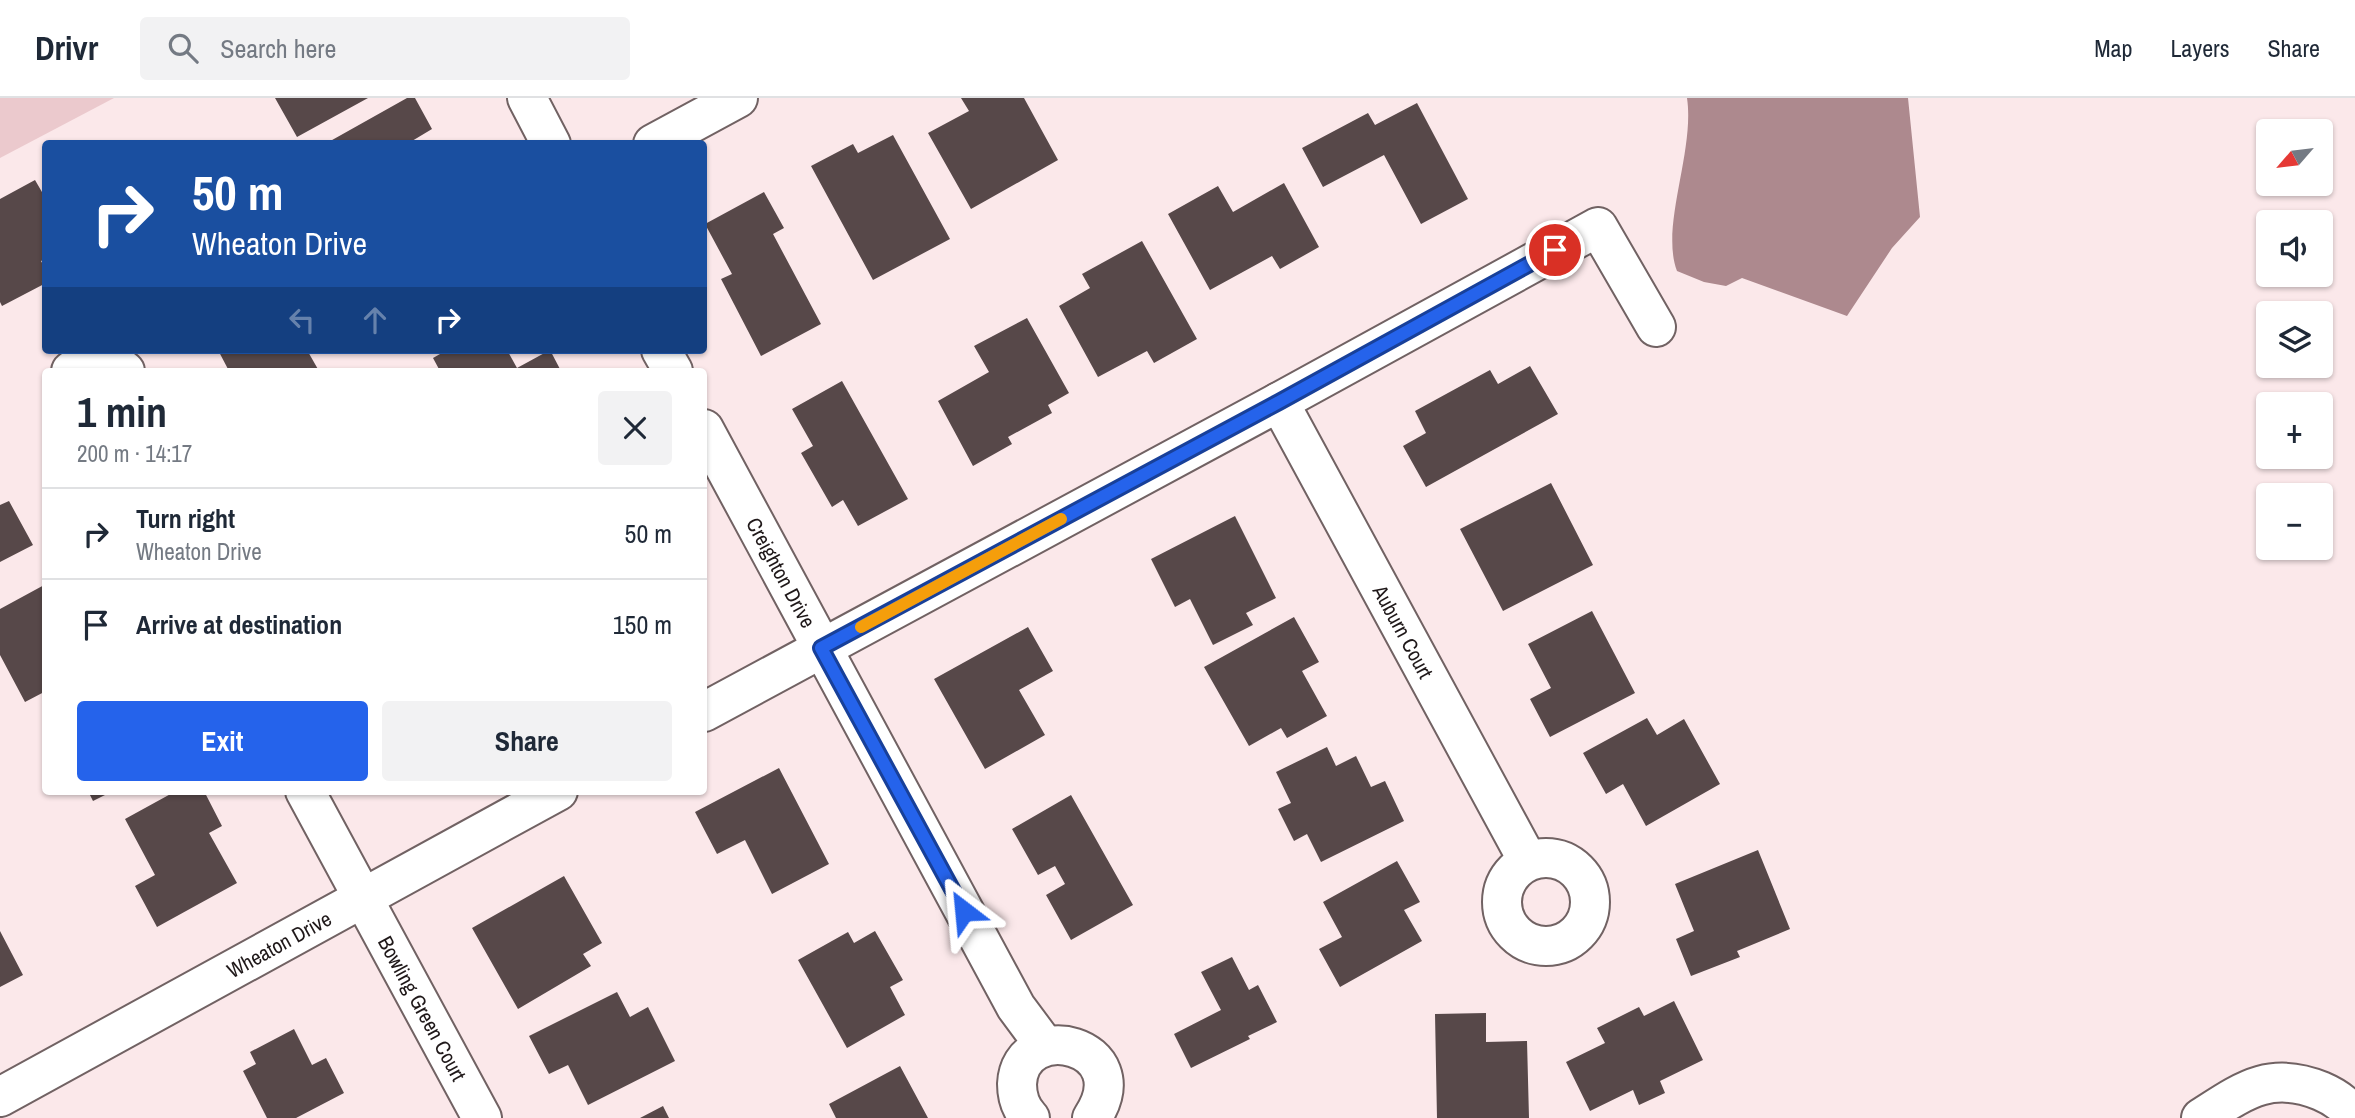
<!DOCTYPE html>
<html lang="en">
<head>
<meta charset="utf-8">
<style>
	:root { --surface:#fff; --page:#f2f2f3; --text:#1f2937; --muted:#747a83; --line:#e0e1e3; --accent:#2563eb }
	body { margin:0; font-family:"Archivo Narrow",sans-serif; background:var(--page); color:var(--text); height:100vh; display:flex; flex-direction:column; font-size:26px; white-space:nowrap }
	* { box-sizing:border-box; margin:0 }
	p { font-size:23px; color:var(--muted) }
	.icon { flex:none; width:38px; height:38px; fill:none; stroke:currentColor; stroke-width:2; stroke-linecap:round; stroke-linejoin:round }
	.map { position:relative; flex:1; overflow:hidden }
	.drawer { position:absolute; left:42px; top:270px; width:665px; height:427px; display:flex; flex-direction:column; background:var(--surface); border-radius:7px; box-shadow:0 2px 5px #0004 }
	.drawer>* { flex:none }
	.hud { position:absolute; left:42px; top:42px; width:665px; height:214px; border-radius:7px; box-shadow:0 2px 5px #0004; background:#1a4fa0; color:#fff; overflow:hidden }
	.needle { width:46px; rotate:242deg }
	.controls { position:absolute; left:2256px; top:21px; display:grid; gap:14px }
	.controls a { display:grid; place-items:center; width:77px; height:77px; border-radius:7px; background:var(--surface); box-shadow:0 2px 5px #0004; font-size:35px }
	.pin { position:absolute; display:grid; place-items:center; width:60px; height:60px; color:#fff; margin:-30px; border:4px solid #fff; border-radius:50%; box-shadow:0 2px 7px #0007 }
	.me { position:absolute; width:77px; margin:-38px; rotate:331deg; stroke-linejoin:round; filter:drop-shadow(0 0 5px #0008) }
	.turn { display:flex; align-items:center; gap:24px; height:147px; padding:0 35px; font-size:32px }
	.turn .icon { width:91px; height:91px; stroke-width:2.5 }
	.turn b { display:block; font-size:49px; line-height:60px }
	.lanes { display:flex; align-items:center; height:66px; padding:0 35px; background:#0003; justify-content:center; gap:35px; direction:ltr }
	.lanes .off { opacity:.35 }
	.round { display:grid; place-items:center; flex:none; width:74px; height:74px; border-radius:7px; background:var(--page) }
	.head { display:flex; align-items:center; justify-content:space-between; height:119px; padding:0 35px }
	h1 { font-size:42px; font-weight:800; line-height:52px }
	.primary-button { display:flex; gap:14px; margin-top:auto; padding:14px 35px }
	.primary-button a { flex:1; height:80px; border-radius:7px; background:var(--accent); color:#fff; font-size:28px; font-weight:800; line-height:80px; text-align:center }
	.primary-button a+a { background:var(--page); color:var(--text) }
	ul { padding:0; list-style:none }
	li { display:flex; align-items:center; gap:21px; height:91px; padding:0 35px; border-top:2px solid var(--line) }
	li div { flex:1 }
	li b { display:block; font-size:26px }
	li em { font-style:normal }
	header { display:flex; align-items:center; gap:42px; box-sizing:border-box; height:98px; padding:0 35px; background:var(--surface); border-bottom:2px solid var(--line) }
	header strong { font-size:33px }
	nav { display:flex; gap:38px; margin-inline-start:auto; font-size:24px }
	.search { width:490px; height:63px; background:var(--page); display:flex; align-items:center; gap:18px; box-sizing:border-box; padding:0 24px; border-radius:7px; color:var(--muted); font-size:26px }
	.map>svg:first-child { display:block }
	.green { fill:#ebc9cd }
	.water { fill:#ad898e }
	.building { fill:#574849 }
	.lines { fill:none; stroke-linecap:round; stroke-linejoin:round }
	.minor-casing { stroke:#716263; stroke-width:42 }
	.minor { stroke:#fff; stroke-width:38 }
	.route-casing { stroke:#184099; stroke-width:18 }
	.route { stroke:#2563eb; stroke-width:12 }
	.slow { stroke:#f59e0b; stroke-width:12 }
	.labels { text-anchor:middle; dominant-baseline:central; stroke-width:7; stroke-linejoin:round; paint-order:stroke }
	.street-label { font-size:21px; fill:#1f1819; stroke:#fefafa }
</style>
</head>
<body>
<header>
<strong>Drivr</strong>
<div class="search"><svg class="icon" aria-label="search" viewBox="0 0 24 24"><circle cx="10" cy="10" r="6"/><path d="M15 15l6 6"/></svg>Search here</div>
<nav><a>Map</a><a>Layers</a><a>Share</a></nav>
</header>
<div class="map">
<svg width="2355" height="1020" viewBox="0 0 2355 1020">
	<rect width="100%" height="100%" fill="#fbe8ea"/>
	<path class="green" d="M0 0H114L0 60Z"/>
	<path class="water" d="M1687 0H1908L1920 119 1892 150 1847 218 1742 180 1726 188 1704 184 1677 173C1660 129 1695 53 1687 0Z"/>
	<path class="building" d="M275 0H368L297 39Z
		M407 0H415L432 31 407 46H325Z
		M961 0H1024L1058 62 971 111 928 35 969 13Z
		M1417 5 1468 101 1421 126 1384 57 1323 89 1302 50 1368 15 1375 27Z
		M893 37 950 141 873 182 811 68 853 46 858 55Z
		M35 82 46 101V161L41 163 46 172V185L2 208 0 204V101Z
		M1284 85 1319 149 1280 171 1272 158 1210 192 1168 116 1218 88 1233 114Z
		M764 94 784 130 773 136 821 226 761 258 721 181 732 176 705 126Z
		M1142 143 1197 241 1154 265 1147 253 1098 279 1059 208 1090 190 1082 176Z
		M1027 220 1069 295 1048 307 1052 315 1008 339 1012 346 973 368 938 303 989 274 974 248Z
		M218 252H307L319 273H229Z
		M447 252H507L517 270 550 252 561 273H440L433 260Z
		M1530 268 1558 316 1426 389 1403 348 1426 335 1415 313 1490 272 1498 286Z
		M842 283 908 401 858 428 843 402 832 409 801 355 813 348 792 311Z
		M1551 385 1593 467 1503 513 1460 431Z
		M9 403 33 447 0 464V407Z
		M1235 418 1276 500 1246 515 1253 527 1213 547 1190 501 1175 509 1151 461Z
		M46 486V593L25 604 0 557V511Z
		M1592 513 1635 595 1550 639 1530 601 1551 590 1528 546Z
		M1294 519 1319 564 1302 573 1327 618 1287 640 1281 630 1249 648 1204 569Z
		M1028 529 1053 573 1019 592 1045 637 985 671 934 581Z
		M1647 620 1657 637 1684 621 1720 686 1646 728 1623 686 1606 696 1583 655Z
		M1327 649 1336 668 1356 658 1371 689 1385 683 1404 723 1321 764 1307 736 1294 743 1278 711 1291 705 1276 674Z
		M779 670 829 766 772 796 745 742 717 756 695 714Z
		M88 693H113L93 703Z
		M176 693H204L222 728 209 735 237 785 157 829 135 788 155 777 125 721Z
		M1071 697 1133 807 1071 842 1046 797 1065 786 1055 768 1038 777 1012 731Z
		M1758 752 1790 831 1737 853 1740 859 1691 878 1676 841 1694 833 1675 786Z
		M1397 763 1420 804 1404 812 1422 843 1340 889 1319 851 1342 839 1323 804Z
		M564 778 602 845 583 856 591 868 518 911 472 830Z
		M0 833 23 877 0 889Z
		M875 833 903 882 890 889 905 917 847 950 798 862 848 834 854 845Z
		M1232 859 1249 892 1258 887 1277 924 1248 938 1250 941 1191 970 1174 936 1221 912 1201 874Z
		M617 894 630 919 648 909 675 963 588 1007 568 967 549 976 529 938Z
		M1674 903 1703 962 1660 983 1665 995 1639 1007 1633 992 1590 1013 1566 964 1605 945 1597 930 1639 909 1644 918Z
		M1486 915V944L1527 943 1529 1020H1437L1435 916Z
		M294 931 312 967 326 960 344 995 296 1020H267L243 973 256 966 250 954Z
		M900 968 928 1020H836L829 1006Z
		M663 1008 669 1020H640Z"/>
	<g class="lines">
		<defs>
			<g id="minor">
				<path d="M527 0 551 46"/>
				<path d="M653 46 738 0"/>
				<path d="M661 252 673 273"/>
				<path d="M71 273C87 260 110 260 125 273"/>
				<path id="s1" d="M1279 304 1528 763"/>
				<path id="s2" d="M704 331 1016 909 1045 948"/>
				<path d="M704 614 1279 304 1598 129 1656 229"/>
				<path id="s3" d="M305 693 482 1020"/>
				<circle cx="1546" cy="804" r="44"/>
				<path id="s4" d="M0 999 558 693"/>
				<path d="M1030 1020C1020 1010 1017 999 1017 986 1020 918 1141 946 1092 1020"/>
				<path d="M2201 1020C2243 993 2270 972 2321 993 2335 999 2347 1007 2355 1020"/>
			</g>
		</defs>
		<use href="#minor" class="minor-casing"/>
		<use href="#minor" class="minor"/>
	</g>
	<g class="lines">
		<defs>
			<path id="route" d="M964 813 821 550 1279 304 1555 152"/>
		</defs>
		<use href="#route" class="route-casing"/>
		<use href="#route" class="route"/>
		<path class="slow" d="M861 529 1061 421"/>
	</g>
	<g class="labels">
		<g class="street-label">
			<text stroke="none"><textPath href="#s2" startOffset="163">Creighton Drive</textPath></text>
			<text stroke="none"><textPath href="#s1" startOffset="261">Auburn Court</textPath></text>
			<text stroke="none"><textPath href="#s4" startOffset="318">Wheaton Drive</textPath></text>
			<text stroke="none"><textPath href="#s3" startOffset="247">Bowling Green Court</textPath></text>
		</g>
	</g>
</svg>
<div class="controls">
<a><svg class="needle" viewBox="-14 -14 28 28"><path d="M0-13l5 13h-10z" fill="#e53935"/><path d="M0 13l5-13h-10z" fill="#747a83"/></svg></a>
<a><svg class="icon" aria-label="sound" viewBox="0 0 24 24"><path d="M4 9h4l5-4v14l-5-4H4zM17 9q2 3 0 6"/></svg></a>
<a><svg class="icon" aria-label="layers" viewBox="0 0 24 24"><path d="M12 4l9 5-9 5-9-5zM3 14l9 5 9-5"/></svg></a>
<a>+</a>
<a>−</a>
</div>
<div class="pin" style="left:1555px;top:152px;background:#d93025"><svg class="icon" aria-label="arrive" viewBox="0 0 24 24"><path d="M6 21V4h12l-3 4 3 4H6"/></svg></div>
<svg class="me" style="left:964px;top:813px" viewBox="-20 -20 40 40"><path d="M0-17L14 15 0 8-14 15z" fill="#2563eb" stroke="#fff" stroke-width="4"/></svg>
<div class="hud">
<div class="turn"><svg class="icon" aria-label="right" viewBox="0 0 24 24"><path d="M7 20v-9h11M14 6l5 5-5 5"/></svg><div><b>50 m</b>Wheaton Drive</div></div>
<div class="lanes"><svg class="icon off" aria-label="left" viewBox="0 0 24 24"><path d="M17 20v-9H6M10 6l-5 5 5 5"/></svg><svg class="icon off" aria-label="ahead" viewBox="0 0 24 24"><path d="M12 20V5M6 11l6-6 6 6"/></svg><svg class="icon" aria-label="right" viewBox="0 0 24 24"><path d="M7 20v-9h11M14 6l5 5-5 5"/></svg></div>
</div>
<section class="drawer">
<div class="head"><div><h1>1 min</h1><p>200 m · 14:17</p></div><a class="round"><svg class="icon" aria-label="close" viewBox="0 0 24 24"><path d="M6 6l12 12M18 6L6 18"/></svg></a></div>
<ul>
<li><svg class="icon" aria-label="right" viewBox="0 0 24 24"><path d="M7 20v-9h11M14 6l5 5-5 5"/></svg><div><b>Turn right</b><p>Wheaton Drive</p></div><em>50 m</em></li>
<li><svg class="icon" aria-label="arrive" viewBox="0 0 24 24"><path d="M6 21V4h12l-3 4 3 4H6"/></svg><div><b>Arrive at destination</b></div><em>150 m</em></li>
</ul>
<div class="primary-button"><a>Exit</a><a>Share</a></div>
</section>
</div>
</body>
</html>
